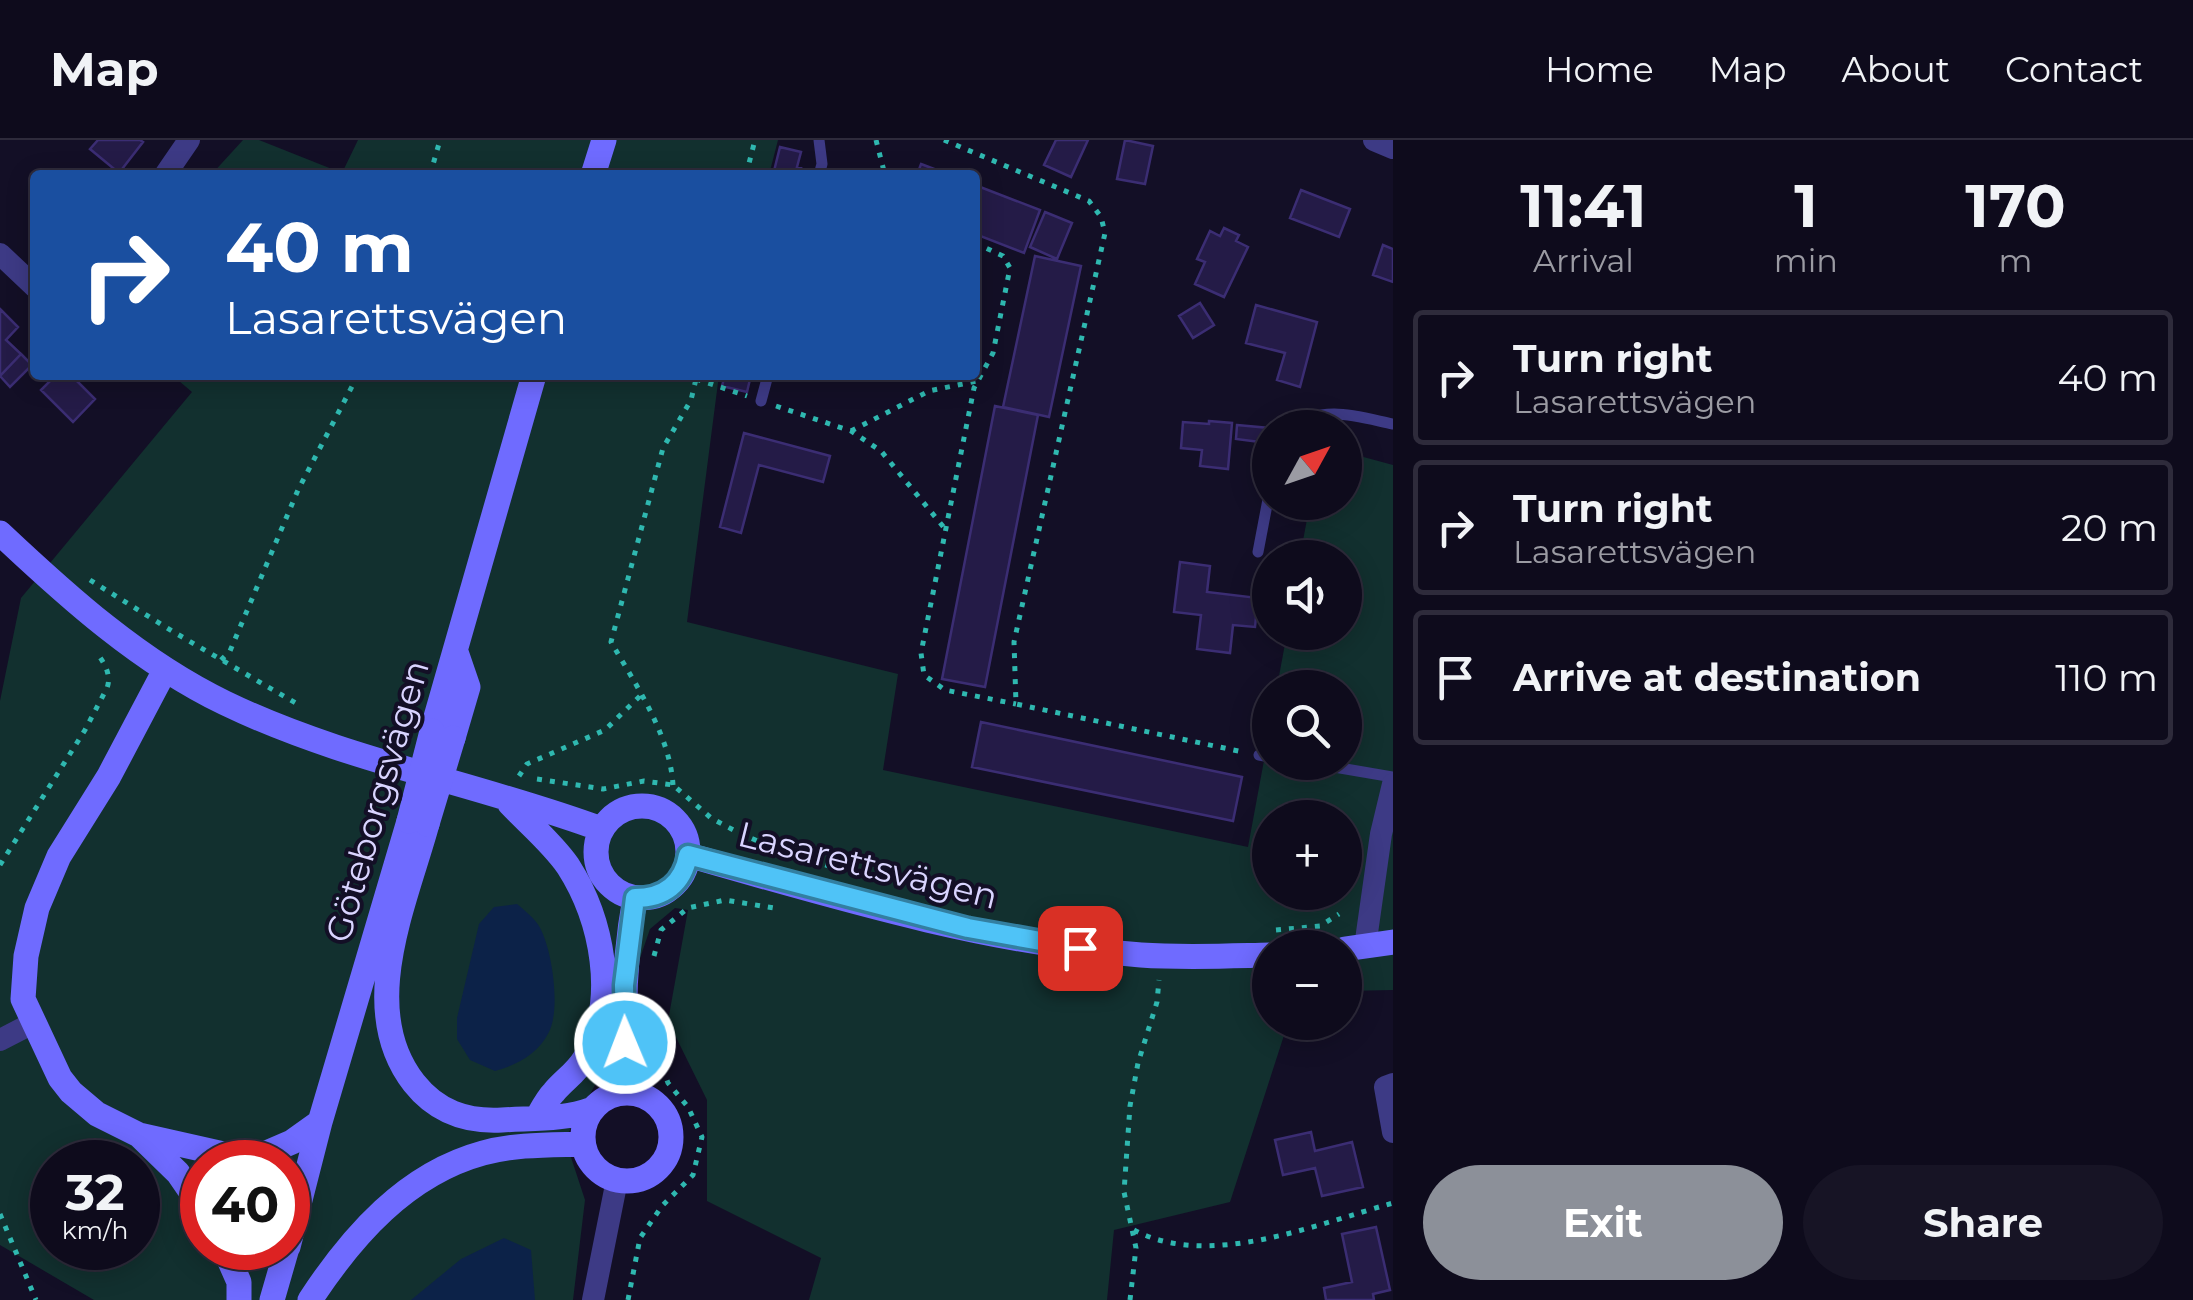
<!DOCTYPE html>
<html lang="en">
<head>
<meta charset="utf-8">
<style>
	:root { --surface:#0e0b1c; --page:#171425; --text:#f1f3f6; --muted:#9b9ba3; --line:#2e2b3b; --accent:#8c9099 }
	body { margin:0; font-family:Montserrat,sans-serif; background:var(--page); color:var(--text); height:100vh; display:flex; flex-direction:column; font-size:38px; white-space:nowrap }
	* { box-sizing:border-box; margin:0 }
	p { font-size:32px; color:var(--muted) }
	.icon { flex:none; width:55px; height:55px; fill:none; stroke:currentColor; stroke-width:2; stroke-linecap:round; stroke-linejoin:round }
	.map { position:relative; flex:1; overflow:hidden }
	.sheet { display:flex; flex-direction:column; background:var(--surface); width:800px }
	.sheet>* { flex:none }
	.banner { position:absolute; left:30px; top:30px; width:950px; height:210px; border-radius:10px; box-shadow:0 5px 25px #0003,0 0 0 2px var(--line); background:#1a4fa0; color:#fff; overflow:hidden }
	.needle { width:65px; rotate:50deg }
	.buttons { position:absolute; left:1252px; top:270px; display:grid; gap:20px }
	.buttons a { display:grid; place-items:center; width:110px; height:110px; border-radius:50%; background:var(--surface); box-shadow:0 5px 25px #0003,0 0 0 2px var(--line); font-size:50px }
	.speed { position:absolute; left:30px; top:1000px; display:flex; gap:20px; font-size:50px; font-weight:700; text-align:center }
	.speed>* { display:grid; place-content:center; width:130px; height:130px; border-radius:50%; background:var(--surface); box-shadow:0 5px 25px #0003,0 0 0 2px var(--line); line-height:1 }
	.speed small { font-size:25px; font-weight:400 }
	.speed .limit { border:15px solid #d22; background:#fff; color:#111 }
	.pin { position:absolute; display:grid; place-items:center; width:85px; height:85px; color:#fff; margin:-42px; border-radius:20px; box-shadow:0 5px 15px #0006 }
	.me { position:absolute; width:110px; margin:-55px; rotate:359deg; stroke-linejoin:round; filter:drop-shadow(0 0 8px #0008) }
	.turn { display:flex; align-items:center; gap:35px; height:210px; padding:0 30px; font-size:45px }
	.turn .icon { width:130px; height:130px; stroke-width:2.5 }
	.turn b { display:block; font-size:70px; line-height:85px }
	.eta { display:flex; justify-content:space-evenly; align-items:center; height:170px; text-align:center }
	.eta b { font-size:60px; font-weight:700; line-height:70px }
	.button { display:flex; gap:20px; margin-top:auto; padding:20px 30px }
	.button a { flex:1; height:115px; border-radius:60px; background:var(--accent); color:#fff; font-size:40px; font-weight:700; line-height:115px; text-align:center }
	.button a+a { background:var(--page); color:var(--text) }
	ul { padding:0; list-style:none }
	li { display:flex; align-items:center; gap:30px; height:135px; margin:0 20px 15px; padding:0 10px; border:5px solid var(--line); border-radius:10px }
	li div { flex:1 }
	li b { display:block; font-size:38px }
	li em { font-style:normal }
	header { display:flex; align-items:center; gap:60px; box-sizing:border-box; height:140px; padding:0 50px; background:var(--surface); border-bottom:2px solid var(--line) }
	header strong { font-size:48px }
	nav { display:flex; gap:55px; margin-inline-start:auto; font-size:35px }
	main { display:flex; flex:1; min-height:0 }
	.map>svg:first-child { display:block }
	.green { fill:#12302f; fill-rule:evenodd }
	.water { fill:#0c2248 }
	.building { fill:#241b47; stroke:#3b2d73; stroke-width:2.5 }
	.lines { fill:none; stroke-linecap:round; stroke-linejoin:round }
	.path { stroke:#2fb8b0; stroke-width:5; stroke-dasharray:5 8; stroke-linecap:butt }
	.lane { stroke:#3d3a85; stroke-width:11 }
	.street { stroke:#3d3a85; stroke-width:22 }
	.secondary { stroke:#6f6bff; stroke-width:25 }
	.secondary-bridge { stroke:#6f6bff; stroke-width:25 }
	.route-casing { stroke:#337fa1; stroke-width:25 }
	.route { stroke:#4fc3f7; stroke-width:18 }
	.labels { text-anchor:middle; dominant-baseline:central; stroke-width:8; stroke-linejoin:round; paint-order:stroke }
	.street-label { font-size:35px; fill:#d9d4ff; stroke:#130f26 }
</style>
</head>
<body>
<header>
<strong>Map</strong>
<nav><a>Home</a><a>Map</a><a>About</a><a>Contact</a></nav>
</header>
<main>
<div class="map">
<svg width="1393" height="1160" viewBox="0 0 1393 1160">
	<rect width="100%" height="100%" fill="#130f26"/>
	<path class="green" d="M243 0H259L342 33 358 0H778L769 35H211Z
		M172 235H719L687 482 898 534 883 630 1248 707 1270 588V622H1345V548L1277 547 1287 493 1345 492V418L1300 417 1310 363 1345 362V312L1393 325V850L1345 851V808H1270V882L1288 883 1230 1062 1114 1090 1107 1160H809L821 1118 707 1061V960L668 881 688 770 675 768 650 789 599 938 565 999 585 1060 573 1160H94L0 1105V561L21 458 192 252ZM1270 678H1345V752H1270ZM52 1022H138V1108H52ZM202 1022H288V1108H202Z"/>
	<path class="water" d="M517 764C524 770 534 778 539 786 552 808 561 868 549 892 538 914 517 925 495 931L470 920 457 899V878L479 784 494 767Z
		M504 1098 531 1110 535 1160H411L461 1119Z"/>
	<path class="building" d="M98 0H140L143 2 119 33 90 9Z
		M1056 0H1088L1071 37 1044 25Z
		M1125 0 1153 6 1145 44 1117 39Z
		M780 7 801 12 797 27 801 28 799 35H773Z
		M921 24 950 35H917Z
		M975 45 1040 70 1024 113 975 94Z
		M1301 50 1350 69 1339 97 1290 78Z
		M1045 72 1072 83 1057 119 1030 107Z
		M1224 88 1239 95 1236 101 1248 107 1224 157 1195 144 1205 122 1197 119 1210 91 1220 96Z
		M1383 105 1393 109V142L1373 135Z
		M1035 116 1081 126 1049 277 1003 267Z
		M1200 163 1214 185 1193 198 1179 176Z
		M1256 165 1317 182 1300 247 1277 240 1285 213 1246 203Z
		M0 169 18 187 6 200 21 214 0 236Z
		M21 214 32 225 10 247 0 236Z
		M56 235H71L95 259 73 282 41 250Z
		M725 235H751L747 252 722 246Z
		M995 266 1038 275 985 547 942 539Z
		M1209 281 1232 283 1228 329 1200 326 1202 310 1181 308 1183 282 1209 284Z
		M1237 285 1269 288 1268 303 1236 299Z
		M744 293 830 316 823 342 759 325 741 393 720 387Z
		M1180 422 1210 426 1207 452 1258 458 1255 487 1233 485 1230 513 1197 509 1201 475 1174 472Z
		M981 582 1242 637 1233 681 972 627Z
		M1311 992 1315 1011 1352 1002 1363 1047 1322 1056 1315 1028 1283 1035 1275 1000Z
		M1376 1087 1390 1150 1373 1154 1374 1160H1326L1324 1148 1352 1142 1342 1094Z"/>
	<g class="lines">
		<path class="path" d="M876 0 885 35
			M944 0 1089 61 1101 77 1105 93 1014 502 1016 564 1243 612
			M430 35 440 0
			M746 35 755 0
			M975 103 1003 116 1010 128 993 213 974 248 921 513 924 535 945 550 1016 564
			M696 239 747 256
			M776 266 851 291 881 311 946 390
			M851 291 929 251 977 241
			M90 440 172 491 299 565
			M221 520 230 511 298 350 358 235
			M519 636 527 624 605 590 641 555
			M537 639 603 649 644 641 673 645 711 678 741 694 794 716 871 738
			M673 645C670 595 636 545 611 502L663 308 691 260 697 235
			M0 725 85 590 107 548C112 535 104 522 96 512
			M1276 790 1320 786 1339 774
			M654 816 661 790 688 768 725 760 774 768
			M0 1074 36 1160
			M1134 1090C1209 1130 1316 1084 1393 1063
			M628 1160 640 1098 662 1066 693 1035 702 997 688 967 668 943 651 896
			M1130 1160 1136 1108 1124 1052 1130 966 1138 923 1157 862 1159 840"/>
		<path class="lane" d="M819 35 822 24 819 0
			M761 261 768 235
			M1296 288C1319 263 1363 278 1393 284
			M1258 412 1270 349
			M1259 615 1270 617
			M1305 622 1393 637"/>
		<path class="street" d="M1374 0 1393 8
			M165 35 189 0
			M0 114 35 147
			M1365 807 1381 694 1393 644
			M0 900 33 883
			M1393 944 1385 947 1393 992
			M593 1160 617 1040"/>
		<path class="secondary" d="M593 35 604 0
			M0 393C68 457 140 522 225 563 345 621 477 643 601 689
			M165 530 109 636 59 716 37 768 26 816 23 859 60 938 71 952 97 974 139 995 250 1020 292 1002 320 982
			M432 591 534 235
			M453 598 468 547 456 512
			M510 664C529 684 552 703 568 726 602 779 619 860 585 918 577 932 564 940 554 952 547 959 542 969 537 978
			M596 712a46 46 0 1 1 92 0a46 46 0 1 1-92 0Z
			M427 684C405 764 356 869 414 943 437 972 466 982 502 980 534 978 563 980 593 969
			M688 715C835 757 987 803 1141 815 1184 818 1227 816 1270 815
			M1345 809 1393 802
			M629 952C622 886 623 823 635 758
			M583 997a44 44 0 1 1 88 0a44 44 0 1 1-88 0Z
			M139 995 178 1033 202 1068
			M288 1107 320 982 409 681
			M224 1108 239 1142V1160
			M272 1160 287 1108
			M310 1160C352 1096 406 1034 483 1013 516 1004 549 1005 583 1004"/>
		<path class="secondary-bridge" d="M409 681 432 591
			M427 684 453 598"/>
	</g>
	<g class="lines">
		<defs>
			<path id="route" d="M625 903 624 845 635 758C664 758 683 744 688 715L968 788 1080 808"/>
		</defs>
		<use href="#route" class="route-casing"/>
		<use href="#route" class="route"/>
	</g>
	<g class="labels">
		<g class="street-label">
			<text transform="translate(377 661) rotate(-74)">Göteborgsvägen</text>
			<text transform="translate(868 725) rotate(14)">Lasarettsvägen</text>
		</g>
	</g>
</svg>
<div class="buttons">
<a><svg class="needle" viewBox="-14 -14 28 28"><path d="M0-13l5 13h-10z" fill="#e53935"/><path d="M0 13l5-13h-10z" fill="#9b9ba3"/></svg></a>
<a><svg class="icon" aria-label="sound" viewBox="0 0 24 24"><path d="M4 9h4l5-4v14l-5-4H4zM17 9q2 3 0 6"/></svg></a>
<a><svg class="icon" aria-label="search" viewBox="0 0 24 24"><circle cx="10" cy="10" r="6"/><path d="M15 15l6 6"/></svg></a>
<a>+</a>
<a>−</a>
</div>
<div class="speed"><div>32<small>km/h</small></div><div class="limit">40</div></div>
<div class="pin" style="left:1080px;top:808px;background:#d93025"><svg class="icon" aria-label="arrive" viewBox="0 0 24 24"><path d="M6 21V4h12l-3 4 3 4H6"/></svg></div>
<svg class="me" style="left:625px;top:903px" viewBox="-20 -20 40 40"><circle r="17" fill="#4fc3f7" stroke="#fff" stroke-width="3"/><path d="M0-11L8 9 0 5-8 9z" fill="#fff"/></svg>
<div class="banner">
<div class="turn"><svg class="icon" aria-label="right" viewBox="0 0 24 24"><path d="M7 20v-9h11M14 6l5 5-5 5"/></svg><div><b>40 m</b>Lasarettsvägen</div></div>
</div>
</div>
<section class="sheet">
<div class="eta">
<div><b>11:41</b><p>Arrival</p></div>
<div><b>1</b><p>min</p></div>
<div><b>170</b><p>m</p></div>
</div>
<ul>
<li><svg class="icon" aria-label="right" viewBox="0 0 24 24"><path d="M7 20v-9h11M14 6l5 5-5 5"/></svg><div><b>Turn right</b><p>Lasarettsvägen</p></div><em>40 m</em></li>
<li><svg class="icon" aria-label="right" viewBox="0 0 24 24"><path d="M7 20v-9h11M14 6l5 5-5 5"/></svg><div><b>Turn right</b><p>Lasarettsvägen</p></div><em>20 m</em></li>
<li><svg class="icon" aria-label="arrive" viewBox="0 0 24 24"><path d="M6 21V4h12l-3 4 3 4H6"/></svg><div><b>Arrive at destination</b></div><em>110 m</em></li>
</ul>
<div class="button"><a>Exit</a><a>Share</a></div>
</section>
</main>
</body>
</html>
